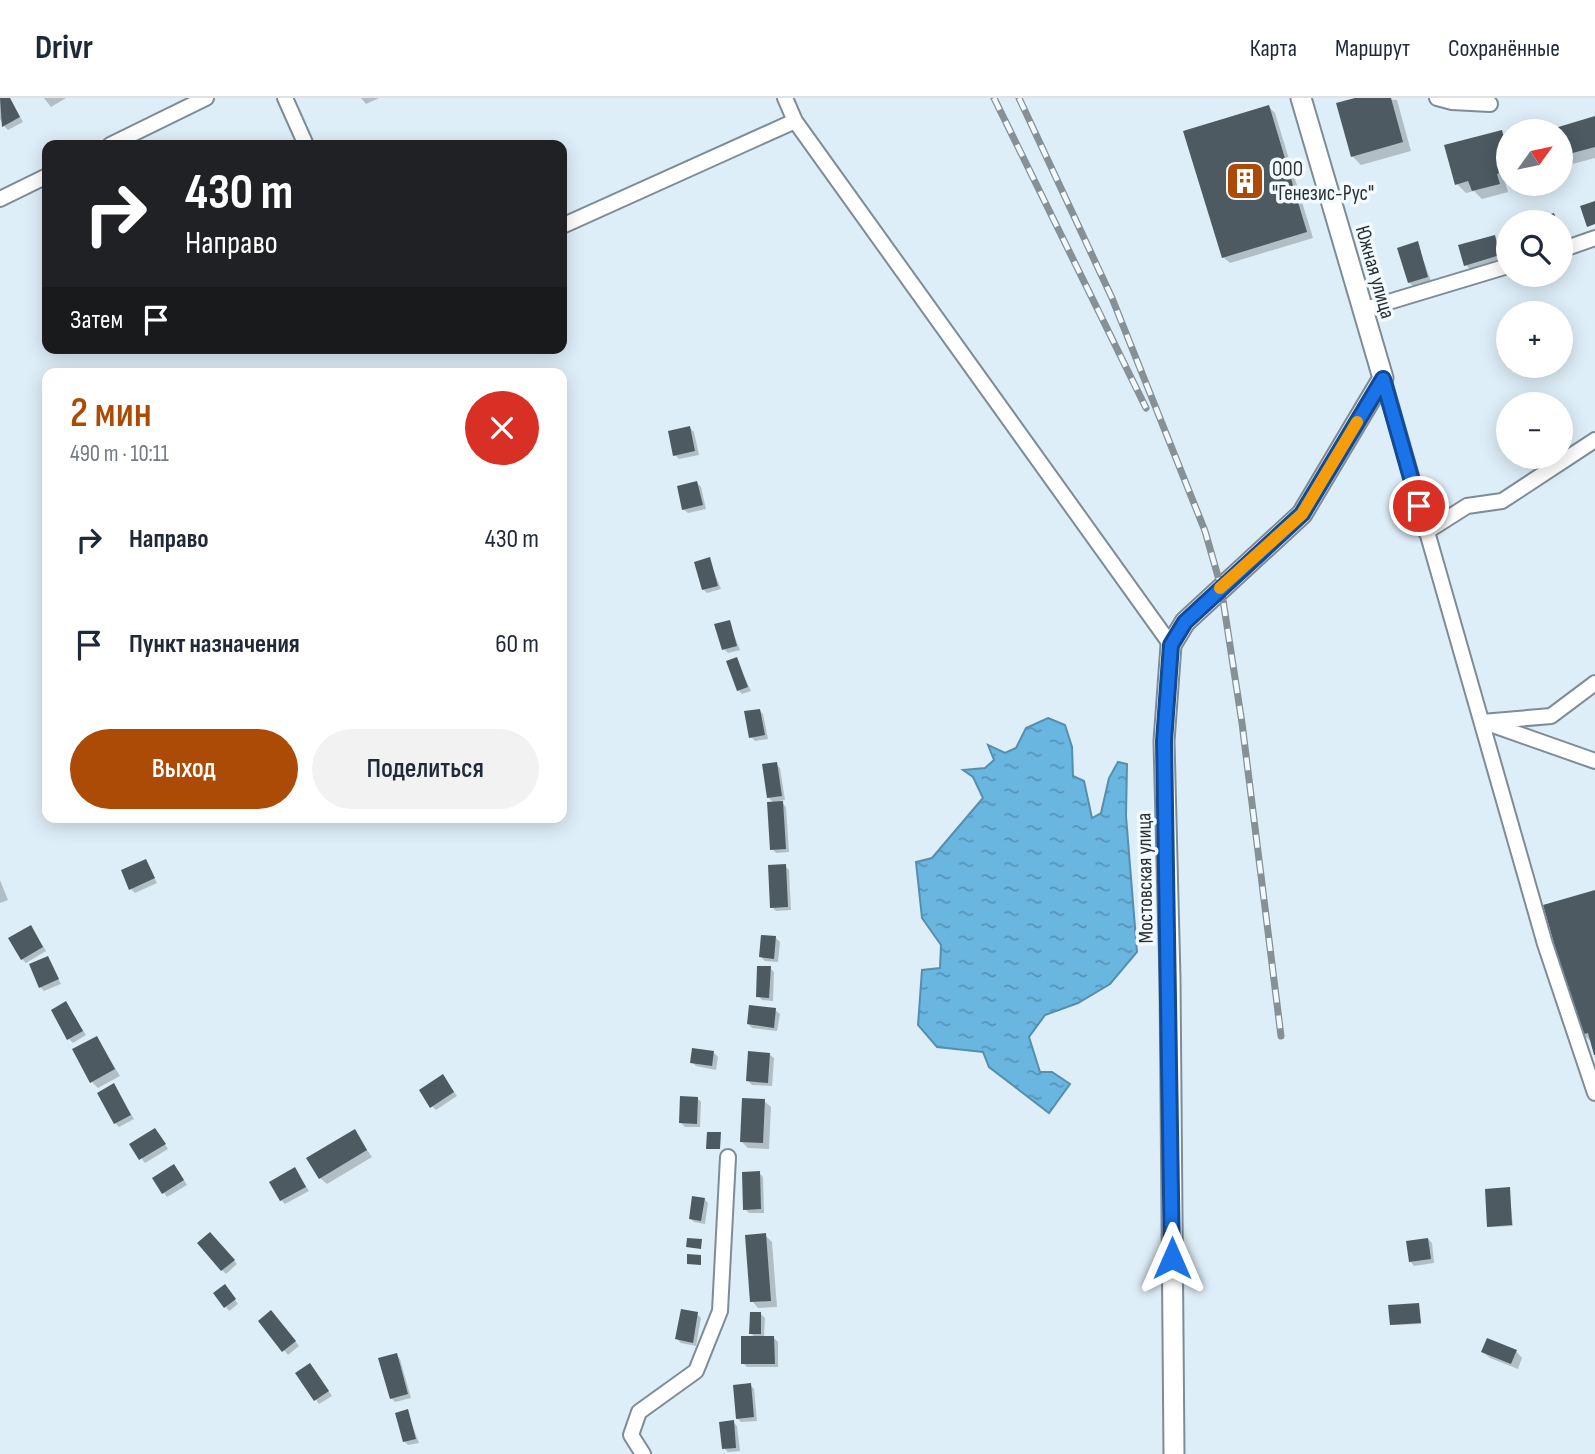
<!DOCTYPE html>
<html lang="ru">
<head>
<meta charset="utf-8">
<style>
	:root { --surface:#fff; --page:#f2f2f3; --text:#1f2937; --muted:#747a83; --line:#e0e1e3; --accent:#ac4b06 }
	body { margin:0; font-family:"Sofia Sans Condensed",sans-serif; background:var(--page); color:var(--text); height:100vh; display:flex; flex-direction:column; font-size:26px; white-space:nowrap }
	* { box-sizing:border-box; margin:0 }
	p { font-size:23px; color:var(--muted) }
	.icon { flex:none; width:38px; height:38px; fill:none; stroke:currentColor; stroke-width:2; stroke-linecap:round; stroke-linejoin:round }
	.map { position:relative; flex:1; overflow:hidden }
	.panel { position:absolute; left:42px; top:270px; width:525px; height:455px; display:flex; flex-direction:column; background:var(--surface); border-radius:14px; box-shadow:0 4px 18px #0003 }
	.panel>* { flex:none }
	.hud { position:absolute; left:42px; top:42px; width:525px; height:214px; border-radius:14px; box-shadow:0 4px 18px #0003; background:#202124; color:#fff; overflow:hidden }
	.needle { width:46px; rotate:57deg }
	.tools { position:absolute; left:1496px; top:21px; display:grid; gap:14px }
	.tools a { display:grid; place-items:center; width:77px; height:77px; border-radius:50%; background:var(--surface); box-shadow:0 4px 18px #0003; font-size:35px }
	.pin { position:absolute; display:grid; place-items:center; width:60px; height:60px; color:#fff; margin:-30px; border:4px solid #fff; border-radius:50%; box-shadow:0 2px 7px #0007 }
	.me { position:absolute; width:77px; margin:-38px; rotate:0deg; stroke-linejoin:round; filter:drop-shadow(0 0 5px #0008) }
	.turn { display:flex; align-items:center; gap:24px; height:147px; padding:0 28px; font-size:32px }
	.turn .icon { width:91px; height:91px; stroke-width:2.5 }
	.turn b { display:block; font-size:49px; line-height:60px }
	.then { display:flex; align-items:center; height:66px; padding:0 28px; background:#0003; gap:14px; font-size:26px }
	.round { display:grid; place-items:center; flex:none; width:74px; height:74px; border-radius:37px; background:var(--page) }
	.overview { display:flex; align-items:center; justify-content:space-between; height:119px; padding:0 28px }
	h1 { font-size:42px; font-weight:600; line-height:52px; color:var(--accent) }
	.button { display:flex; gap:14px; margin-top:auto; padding:14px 28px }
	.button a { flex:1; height:80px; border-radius:42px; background:var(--accent); color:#fff; font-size:28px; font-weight:600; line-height:80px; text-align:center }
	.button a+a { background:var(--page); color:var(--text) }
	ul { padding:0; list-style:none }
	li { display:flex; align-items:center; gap:21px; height:105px; padding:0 28px }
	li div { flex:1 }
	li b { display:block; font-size:26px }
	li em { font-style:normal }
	header { display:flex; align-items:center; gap:42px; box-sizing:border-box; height:98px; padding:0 35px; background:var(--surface); border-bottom:2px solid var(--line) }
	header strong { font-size:33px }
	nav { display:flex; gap:38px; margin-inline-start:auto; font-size:24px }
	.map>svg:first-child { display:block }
	.water { fill:url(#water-ripples); stroke:#568ead; stroke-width:2 }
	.shadow { fill:#0003 }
	.building { fill:#4d5a62 }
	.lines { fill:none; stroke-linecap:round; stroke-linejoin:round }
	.street-casing { stroke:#7d8c95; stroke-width:18 }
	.secondary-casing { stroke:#7d8c95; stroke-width:23 }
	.street { stroke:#fff; stroke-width:14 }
	.secondary { stroke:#fff; stroke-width:19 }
	.rail-casing { stroke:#859097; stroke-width:7 }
	.rail { stroke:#f3fafd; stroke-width:4.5; stroke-dasharray:13; stroke-linecap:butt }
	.route-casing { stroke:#114b97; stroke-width:18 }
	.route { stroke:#1a73e8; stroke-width:12 }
	.slow { stroke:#f59e0b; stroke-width:12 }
	.labels { text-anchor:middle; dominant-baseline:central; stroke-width:7; stroke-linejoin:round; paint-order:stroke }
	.poi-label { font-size:21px; fill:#2a3034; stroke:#f3fafd; text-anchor:start }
	.street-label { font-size:21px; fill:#2a3034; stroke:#f3fafd }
</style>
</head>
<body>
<header>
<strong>Drivr</strong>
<nav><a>Карта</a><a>Маршрут</a><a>Сохранённые</a></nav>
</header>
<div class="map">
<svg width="1595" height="1356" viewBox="0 0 1595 1356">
	<defs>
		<pattern id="water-ripples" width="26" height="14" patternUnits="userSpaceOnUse" patternTransform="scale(1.75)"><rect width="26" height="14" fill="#69b6e1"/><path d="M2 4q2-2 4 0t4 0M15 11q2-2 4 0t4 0" fill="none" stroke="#5794b7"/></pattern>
	</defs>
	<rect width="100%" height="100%" fill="#deeef8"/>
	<path class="water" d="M1048 620 1065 627 1072 649 1073 678 1084 683 1092 720 1101 715 1109 680 1118 664 1127 666 1126 718 1137 854 1110 886 1078 905 1045 917 1029 939 1040 974H1052L1070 986 1049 1015 989 969 983 954 937 949 918 927 922 872 940 870 941 847 922 820 916 764 932 760 983 700 973 679 963 672 985 670 994 662 988 647 1005 655 1016 650 1026 630Z"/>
	<path class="shadow" d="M0 0H10L23 24 8 32 4 28 0 21Z
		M44 0H66L51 9Z
		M361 0H379L366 6Z
		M1362 0 1397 2 1411 53 1361 67 1352 58Z
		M1269 9 1275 15 1313 140 1230 165 1223 159Z
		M1595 20V60L1561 69V33H1549Z
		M1501 34 1508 41V83L1505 84 1508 94 1482 101 1474 93 1466 95 1457 86Z
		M1494 139 1503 161 1470 171 1466 167Z
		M1417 145 1431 183 1413 188 1409 184Z
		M690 330 694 334 699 357 679 361 675 357Z
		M697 385 701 389 706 411 688 415 683 411Z
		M709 461 721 491 707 495 703 491Z
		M729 524 740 552 728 555 724 551Z
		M736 561 751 593 742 596 738 592Z
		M759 612 763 616 768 641 755 643 751 639Z
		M776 666 780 670 785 702 780 703 786 709 789 754 776 755 772 751 774 705 769 700Z
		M145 763 157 785 135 795 131 791Z
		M785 768 789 772 791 812 776 813 772 809Z
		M0 782 8 802 0 805Z
		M1595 794V953L1593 945 1582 936Z
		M34 833 46 853 26 865 22 861Z
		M776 840 780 844 778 864 765 863 761 859Z
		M48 860 61 886 44 893 40 889Z
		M770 870 774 874 773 903 762 902 758 898Z
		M66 905 86 937 73 945 69 941Z
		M775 912 780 916 777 933 752 930 748 926Z
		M97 940 120 978 98 990 91 983Z
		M714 955 718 959 716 972 696 968 692 964Z
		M769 956 774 960 772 988 752 987 748 983Z
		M446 982 457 998 436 1012 432 1008Z
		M114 988 134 1021 119 1029 115 1025Z
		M697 1000 701 1004 700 1029H685L681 1025Z
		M764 1003 771 1009 769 1051 748 1050 742 1044Z
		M354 1033 372 1059 327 1086 320 1080Z
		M159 1036 168 1051 145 1065 132 1047Z
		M295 1071 309 1093 285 1106 281 1102Z
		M178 1072 187 1087 167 1099 154 1081Z
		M759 1075 763 1079 764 1115H749L745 1111Z
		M1509 1091 1513 1128 1491 1129 1489 1128Z
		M704 1101 708 1105 705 1126 694 1124 690 1120Z
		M765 1137 772 1144 777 1209 758 1210 752 1203Z
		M214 1140 237 1166 226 1176 222 1172Z
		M1428 1141 1432 1145 1434 1165 1414 1168 1410 1163Z
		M228 1192 238 1206 229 1213 215 1195Z
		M1418 1206 1421 1226 1392 1227Z
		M697 1216 701 1220 696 1248 681 1245 677 1241Z
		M761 1216 765 1220 764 1240H774L778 1244V1269H747L743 1265 756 1240 751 1236Z
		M275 1219 299 1248 288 1257 260 1224Z
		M1516 1253 1522 1260 1518 1271 1490 1260 1483 1254Z
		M396 1257 400 1261 411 1300 395 1304 391 1300Z
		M314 1271 332 1298 319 1306 298 1275Z
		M750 1287 754 1291 757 1323 741 1324 737 1320Z
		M407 1313 419 1345 408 1347 404 1343Z
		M733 1324 737 1328 740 1353 728 1354 724 1350Z"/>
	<path class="building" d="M0 0H10L20 19 2 29Z
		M1355 0H1391L1403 44 1351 59 1336 5Z
		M1269 7 1307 134 1222 160 1183 33Z
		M1595 18V49L1561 58V33H1545Z
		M1502 32 1505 44 1508 43V72L1497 76 1500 86 1472 93 1468 83 1455 87 1444 47Z
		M1595 103V126L1587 129 1580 108Z
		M1554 115 1557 124H1526Z
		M1495 137 1500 157 1464 168 1458 147Z
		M1418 143 1428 179 1408 185 1397 150Z
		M690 328 695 353 673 358 668 333Z
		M697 383 703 407 682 412 677 388Z
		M710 459 718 488 702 492 694 464Z
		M730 522 737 548 722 552 714 526Z
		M737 559 748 589 737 593 726 563Z
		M760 611 765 637 749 640 744 613Z
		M777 664 782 698 767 700 762 666Z
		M783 703 786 751 770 752 767 704Z
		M146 761 155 780 129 792 121 772Z
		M786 766 788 809 770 810 768 767Z
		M1595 792V957H1594L1588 935 1580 937 1543 807Z
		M31 827 43 849 21 862 8 840Z
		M761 837 776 838 774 861 759 859Z
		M48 858 59 881 39 890 29 866Z
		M757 868H771L769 900 756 899Z
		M66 903 83 933 67 942 51 912Z
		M749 907 776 910 774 930 747 926Z
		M97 938 115 971 90 985 72 951Z
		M692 950 714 953 712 968 690 965Z
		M748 953 770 955 768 985 746 983Z
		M443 976 454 994 430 1010 419 992Z
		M114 985 131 1017 114 1026 97 995Z
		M680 998 698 999 697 1026 679 1025Z
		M742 1000 765 1001 763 1045 740 1044Z
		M155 1030 166 1046 139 1062 129 1046Z
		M355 1031 367 1052 319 1081 306 1060Z
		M707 1034H721L720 1051H706Z
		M174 1066 184 1082 162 1096 152 1080Z
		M295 1069 306 1089 280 1103 269 1084Z
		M760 1073 761 1111 743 1112 742 1074Z
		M1510 1089 1512 1127 1487 1129 1485 1091Z
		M692 1098 705 1100 701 1123 689 1121Z
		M210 1134 235 1162 221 1173 197 1145Z
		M766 1135 771 1203 750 1204 745 1137Z
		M687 1140 702 1141 701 1151 686 1149Z
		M1428 1140 1431 1161 1409 1164 1406 1143Z
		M687 1156 701 1157V1167L687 1166Z
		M225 1186 236 1201 224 1210 213 1195Z
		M1419 1205 1421 1225 1390 1227 1388 1207Z
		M681 1211 698 1214 693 1245 675 1241Z
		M271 1212 296 1243 282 1254 258 1223Z
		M750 1214H761V1236H749Z
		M741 1238H774L775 1266H741Z
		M1487 1240 1517 1252 1511 1266 1481 1254Z
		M397 1255 408 1296 390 1301 378 1260Z
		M310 1265 329 1293 314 1303 295 1275Z
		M751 1285 754 1319 736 1321 733 1287Z
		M408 1311 416 1341 403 1344 395 1315Z
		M734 1322 736 1350 722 1351 719 1324Z"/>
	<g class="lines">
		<defs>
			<path id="street" d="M285 0 306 47
				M785 0 795 23
				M1437 0 1452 4 1490 6
				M110 47 206 0
				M0 101 47 78
				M562 128 795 23 1171 547
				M1561 152 1595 140
				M1362 212 1508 168
				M1383 280 1545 846 1595 995
				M1426 434 1467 408 1502 403 1595 342
				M1482 624 1551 618 1595 585
				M1487 625 1595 663
				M643 1356 631 1337 639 1314 696 1273 720 1213 728 1059"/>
			<path id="secondary" d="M1174 1356 1170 881 1164 643 1171 547 1185 524 1302 416 1383 280 1301 0"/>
		</defs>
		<use href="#street" class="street-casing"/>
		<use href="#secondary" class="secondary-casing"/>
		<use href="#street" class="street"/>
		<use href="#secondary" class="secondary"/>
		<defs>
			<path id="rail" d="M994 0 1146 310
				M1019 0 1112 200 1205 433 1221 489 1242 625 1281 938"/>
		</defs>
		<use href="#rail" class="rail-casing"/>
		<use href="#rail" class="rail"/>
	</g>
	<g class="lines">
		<defs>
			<path id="route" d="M1172 1160 1164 643 1171 547 1185 524 1302 416 1383 281 1419 408"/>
		</defs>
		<use href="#route" class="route-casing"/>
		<use href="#route" class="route"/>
		<path class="slow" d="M1220 490 1302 416 1357 324"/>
	</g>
	<defs>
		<symbol id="building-square" viewBox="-11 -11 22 22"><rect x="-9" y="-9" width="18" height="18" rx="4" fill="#ac4b06" stroke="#f3fafd"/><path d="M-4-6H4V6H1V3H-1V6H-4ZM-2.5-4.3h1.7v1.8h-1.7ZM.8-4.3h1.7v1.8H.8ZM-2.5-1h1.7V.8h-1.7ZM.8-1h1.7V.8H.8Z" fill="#fff"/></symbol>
	</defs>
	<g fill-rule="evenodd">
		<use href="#building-square" x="1223" y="61" width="44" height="44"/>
	</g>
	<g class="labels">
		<g class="poi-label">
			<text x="1272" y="71">ООО<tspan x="1272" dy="24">"Генезис-Рус"</tspan></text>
		</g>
		<g class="street-label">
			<text transform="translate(1375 174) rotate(74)">Южная улица</text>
			<text transform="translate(1145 780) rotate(-91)">Мостовская улица</text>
		</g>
	</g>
</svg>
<div class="tools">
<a><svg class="needle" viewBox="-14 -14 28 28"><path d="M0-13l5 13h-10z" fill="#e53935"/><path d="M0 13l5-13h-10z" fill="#747a83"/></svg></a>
<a><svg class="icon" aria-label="search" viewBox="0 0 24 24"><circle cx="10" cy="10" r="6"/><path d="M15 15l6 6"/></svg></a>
<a>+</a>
<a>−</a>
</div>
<div class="pin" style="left:1419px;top:408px;background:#d93025"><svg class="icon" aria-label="arrive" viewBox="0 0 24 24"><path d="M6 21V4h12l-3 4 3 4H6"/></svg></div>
<svg class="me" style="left:1172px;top:1160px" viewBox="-20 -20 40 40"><path d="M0-17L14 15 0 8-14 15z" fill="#1a73e8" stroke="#fff" stroke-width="4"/></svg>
<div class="hud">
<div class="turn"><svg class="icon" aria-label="right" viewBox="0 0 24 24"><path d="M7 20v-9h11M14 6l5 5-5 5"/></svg><div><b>430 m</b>Направо</div></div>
<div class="then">Затем<svg class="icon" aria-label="arrive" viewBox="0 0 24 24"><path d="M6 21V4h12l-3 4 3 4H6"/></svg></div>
</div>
<section class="panel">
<div class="overview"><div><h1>2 мин</h1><p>490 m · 10:11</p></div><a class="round" style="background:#d93025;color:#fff"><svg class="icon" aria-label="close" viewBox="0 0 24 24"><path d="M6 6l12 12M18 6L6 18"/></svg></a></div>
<ul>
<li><svg class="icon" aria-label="right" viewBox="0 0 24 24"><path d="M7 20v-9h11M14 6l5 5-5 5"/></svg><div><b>Направо</b></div><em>430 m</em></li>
<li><svg class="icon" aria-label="arrive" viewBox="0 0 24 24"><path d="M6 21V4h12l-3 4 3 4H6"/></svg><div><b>Пункт назначения</b></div><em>60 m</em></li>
</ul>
<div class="button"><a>Выход</a><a>Поделиться</a></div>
</section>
</div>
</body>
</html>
